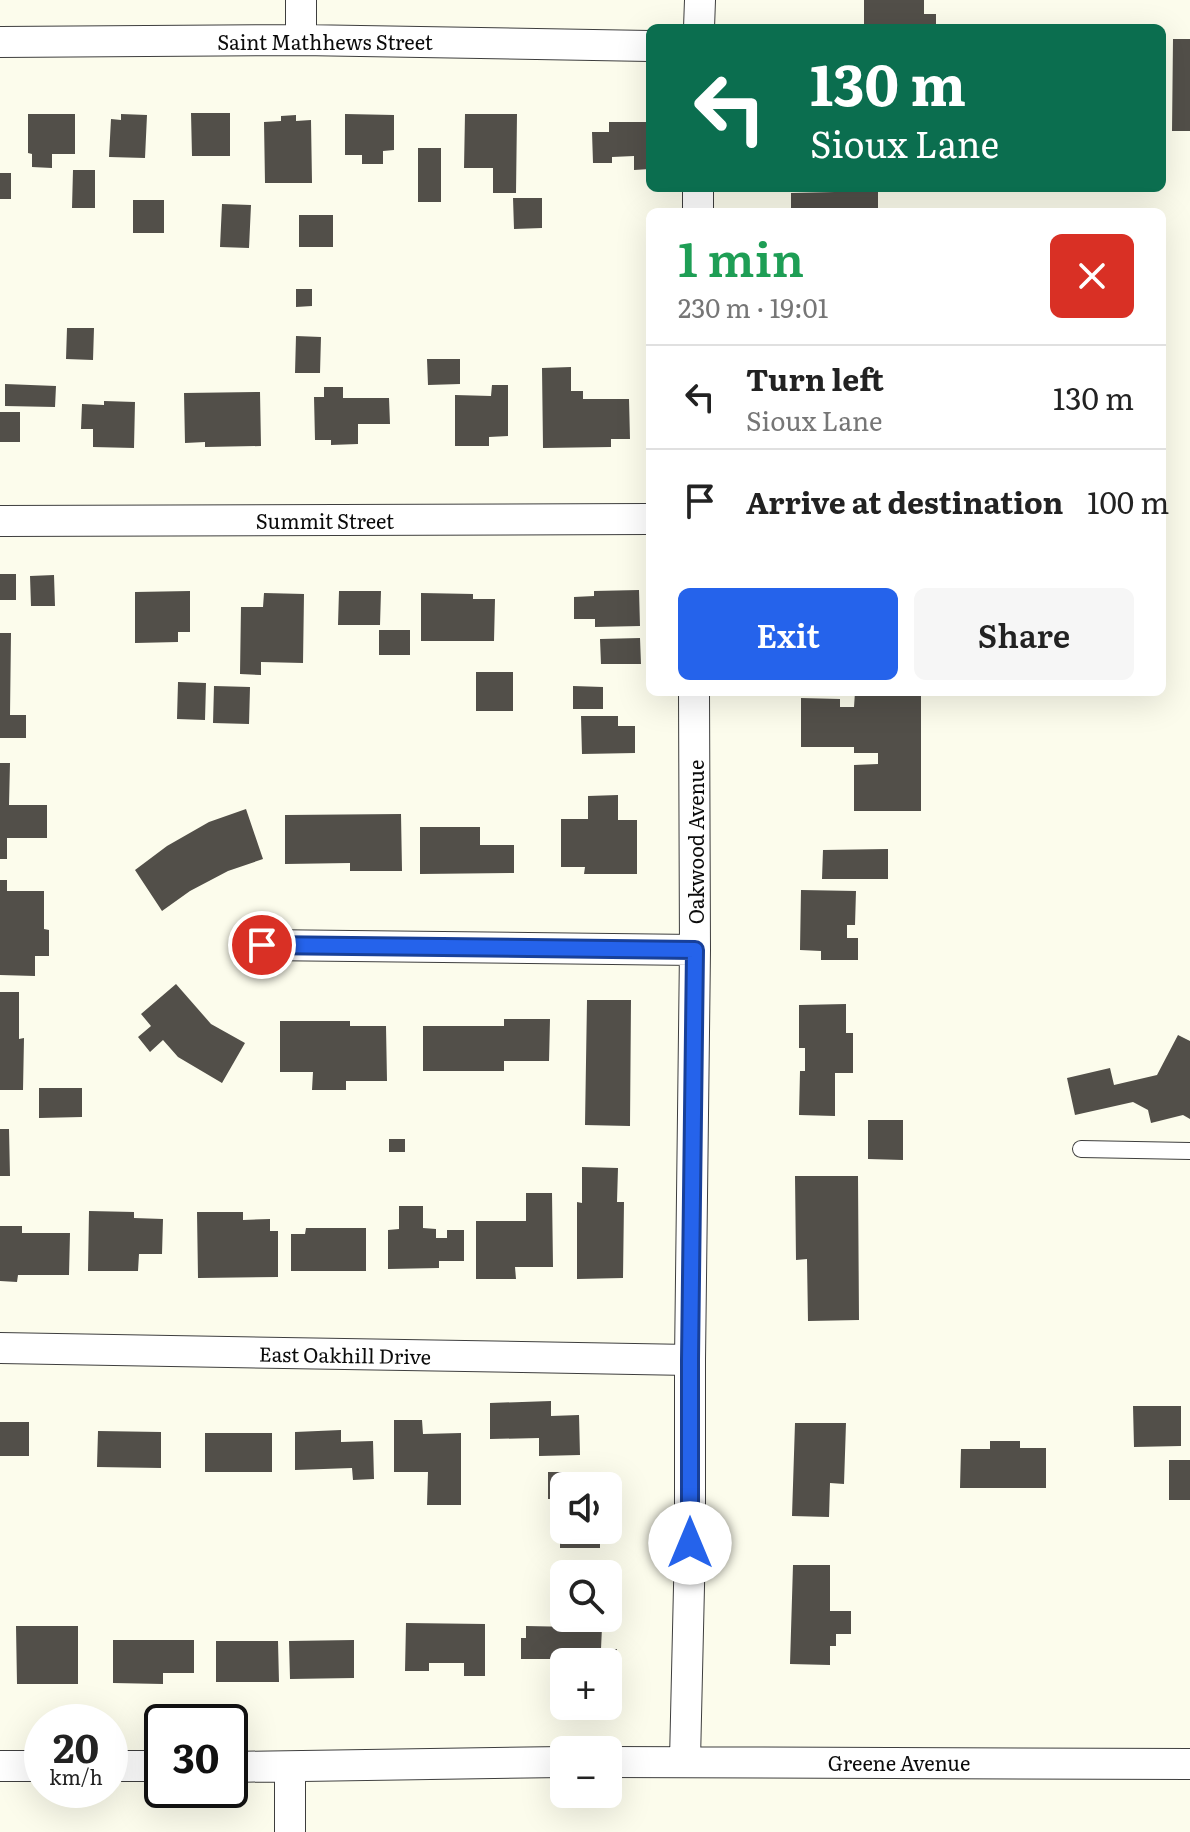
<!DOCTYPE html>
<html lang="en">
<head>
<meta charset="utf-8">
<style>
	:root { --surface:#fff; --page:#f6f6f6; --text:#222; --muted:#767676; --line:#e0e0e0; --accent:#2563eb }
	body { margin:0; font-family:Literata,serif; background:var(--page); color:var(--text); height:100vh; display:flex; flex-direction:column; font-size:30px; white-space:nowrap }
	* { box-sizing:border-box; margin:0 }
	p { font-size:26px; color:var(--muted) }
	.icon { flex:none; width:44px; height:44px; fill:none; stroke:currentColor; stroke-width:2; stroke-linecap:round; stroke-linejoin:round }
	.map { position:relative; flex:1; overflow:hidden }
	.details { position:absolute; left:646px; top:208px; width:520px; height:488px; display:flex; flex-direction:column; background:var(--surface); border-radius:12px; box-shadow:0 8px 32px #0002 }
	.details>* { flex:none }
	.hud { position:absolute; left:646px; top:24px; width:520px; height:168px; border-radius:12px; box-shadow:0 8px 32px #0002; background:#0b6e4f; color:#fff; overflow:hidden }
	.controls { position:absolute; left:550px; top:1472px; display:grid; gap:16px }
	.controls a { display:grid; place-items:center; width:72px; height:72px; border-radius:12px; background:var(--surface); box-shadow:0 8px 32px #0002; font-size:40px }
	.speed { position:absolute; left:24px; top:1704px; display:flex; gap:16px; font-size:40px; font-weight:700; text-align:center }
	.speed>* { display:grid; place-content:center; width:104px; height:104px; border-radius:50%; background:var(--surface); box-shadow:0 8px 32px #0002; line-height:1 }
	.speed small { font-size:20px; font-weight:400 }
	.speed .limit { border:4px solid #111; border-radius:12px; background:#fff; color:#111 }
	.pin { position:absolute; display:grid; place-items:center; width:68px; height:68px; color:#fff; margin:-34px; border:4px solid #fff; border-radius:50%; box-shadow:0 2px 8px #0007 }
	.me { position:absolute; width:88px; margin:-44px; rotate:0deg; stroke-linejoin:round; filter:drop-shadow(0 0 6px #0008) }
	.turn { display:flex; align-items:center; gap:28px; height:168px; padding:0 32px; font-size:36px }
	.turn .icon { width:104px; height:104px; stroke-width:2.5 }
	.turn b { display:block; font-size:56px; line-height:68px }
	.round { display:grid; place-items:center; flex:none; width:84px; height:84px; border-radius:12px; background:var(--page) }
	.summary { display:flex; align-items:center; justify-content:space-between; height:136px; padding:0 32px }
	h1 { font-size:48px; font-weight:600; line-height:60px; color:#1e9e55 }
	.action { display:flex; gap:16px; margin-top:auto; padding:16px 32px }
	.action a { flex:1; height:92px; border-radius:12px; background:var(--accent); color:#fff; font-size:32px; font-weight:600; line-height:92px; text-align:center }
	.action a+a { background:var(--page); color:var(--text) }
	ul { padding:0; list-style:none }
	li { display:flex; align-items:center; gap:24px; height:104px; padding:0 32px; border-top:2px solid var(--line) }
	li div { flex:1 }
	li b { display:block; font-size:30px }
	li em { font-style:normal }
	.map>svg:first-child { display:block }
	.building { fill:#524f49 }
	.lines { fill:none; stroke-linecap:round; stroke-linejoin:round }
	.service-casing { stroke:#3e3e3e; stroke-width:18 }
	.minor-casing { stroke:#3e3e3e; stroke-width:32 }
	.service { stroke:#fff; stroke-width:16 }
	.minor { stroke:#fff; stroke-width:30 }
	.route-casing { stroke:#184099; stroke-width:20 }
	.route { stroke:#2563eb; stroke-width:14 }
	.labels { text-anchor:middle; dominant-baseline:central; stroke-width:8; stroke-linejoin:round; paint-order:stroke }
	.street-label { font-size:20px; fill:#0b0b0b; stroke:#fff }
</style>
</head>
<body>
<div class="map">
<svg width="1190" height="1832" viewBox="0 0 1190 1832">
	<rect width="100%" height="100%" fill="#fcfcec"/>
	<path class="building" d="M864 0H924V14H936V28H864Z
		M1173 39H1190V131H1172Z
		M191 113H230V156H192Z
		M28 114H75V154H52V168L32 167V154L28 153Z
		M121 114 147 115 145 158 109 157 111 119 121 120Z
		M345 114 394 115V150L383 151V164H362V155H345Z
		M465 114H517L516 193H493V168H464Z
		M296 115V121L311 120 312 183H265L264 122 281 121V116Z
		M609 122H650V169L634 170V156L612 157V163H593L592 132H609Z
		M418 148H441V202H418Z
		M73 170H95V208H72Z
		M0 173H11V199H0Z
		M878 191V212H791V193Z
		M513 198H542V228L514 229Z
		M133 200H164V233H133Z
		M222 204 251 205 249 248 220 247Z
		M299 215H333V247H299Z
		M296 289H312V306L296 307Z
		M67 328H94L93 360 66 359Z
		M296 336 321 337 320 373H295Z
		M427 359H460V384L428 385Z
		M571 367V391H583V399H629L630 439H611V447L543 448 542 368Z
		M5 384 56 386 55 407 5 406Z
		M492 385H508V436L489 437V446H455V395L491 396Z
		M324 387H343V398H389L390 424H358V444L331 445V440H315L314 397H324Z
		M260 392 261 446 205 447V442L185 443 184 393Z
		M104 401 135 402 134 448 93 447V429H81L82 404 104 405Z
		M0 412H20V442H0Z
		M0 574H16V600H0Z
		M54 575 55 606H31L30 576Z
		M639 590 640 626 595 627V619H574V597L594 596V591Z
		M190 591V632H178V642L135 643V592Z
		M339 591H381L380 625H338Z
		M264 593 304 594 303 663 261 662V675L240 674 241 607H263Z
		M421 593 473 594V599H495L494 641H421Z
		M379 630H410V655H379Z
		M0 633H11L10 715H26V738H0Z
		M640 638 641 664H601L600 639Z
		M476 672H513V711H476Z
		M178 682 206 683 205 720 177 719Z
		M214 686 250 687 249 724 213 723Z
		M573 686 603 687V709H573Z
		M855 692H921V811H854V765L878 764V753H854V747H801V698L840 699V707H854Z
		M581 716H618V726H635V753L582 754Z
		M0 763H10L9 805H47V838H7V859H0Z
		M618 795V820H637V874H584L585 867H561V819H588V796Z
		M246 809 263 859 228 871 190 891 162 911 135 870 167 846 209 822Z
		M401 814 402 871H350V863L285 864V815Z
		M420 827H480V845H514V873L420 874Z
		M888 849V879H822L823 850Z
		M0 880H7V891H44V929L49 930V956H35V976L0 975Z
		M801 890 856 891 855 925H847V938H858V960H821V951L800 950Z
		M176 984 211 1024 245 1043 222 1083 178 1057 163 1040 150 1052 138 1037 151 1026 141 1014Z
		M0 992H19V1039L24 1038 23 1090H0Z
		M587 1000H631L630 1126 585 1125Z
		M846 1004V1033H853V1073H835V1116L799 1115 800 1071H805V1048H799V1005Z
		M504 1019H550L549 1061H504V1071H423V1026H504Z
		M280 1021H350V1026H386L387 1081H346V1090H312L313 1072H280Z
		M1178 1035 1190 1041V1119L1183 1115 1151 1123 1148 1110 1133 1102 1075 1115 1067 1078 1110 1068 1114 1085 1157 1075Z
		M39 1088H82V1117L39 1118Z
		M868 1120H903V1160L868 1159Z
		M0 1129H9L10 1176H0Z
		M389 1139H405V1152H389Z
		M582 1167 618 1168 617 1202H624L623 1278 577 1279V1202L582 1203Z
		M795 1176H858L859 1320 808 1321 807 1259 796 1260Z
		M526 1193H552L553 1267H515L516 1279H476V1221H526Z
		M399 1206H423V1228L436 1229V1238H447V1230H464V1261H439V1268L388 1269V1230L399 1229Z
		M89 1211 134 1212V1218L163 1219 162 1254H139L138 1271H88Z
		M197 1212H243V1220L270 1219V1231H278V1277L198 1278Z
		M0 1226H22V1233H70L69 1275H18L17 1282 0 1281Z
		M306 1228H366V1271H291V1234H305Z
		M551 1401V1416L579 1415 580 1455 539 1456V1438L490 1439V1403Z
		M1133 1406H1181V1446L1134 1447Z
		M394 1420H422L423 1434 461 1433V1505H427L428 1472H394Z
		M0 1422H29V1456H0Z
		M795 1423H846L844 1484 830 1483 829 1517 792 1516Z
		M341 1430V1442L373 1441 374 1479 353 1480 352 1468 295 1470V1432Z
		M98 1431 161 1432V1468L97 1467Z
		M205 1433H272V1472H205Z
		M990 1441H1020V1448H1046V1488H960L961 1449H990Z
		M1169 1460H1190V1500H1169Z
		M548 1472H579L580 1486H564V1530H600V1548H560V1499H548Z
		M793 1565H830V1611H851V1634H836V1646H830V1665L790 1664Z
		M575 1618H587V1627H602L601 1649H617V1673H608V1662H564V1679H561V1659H521V1638H526V1626L575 1627Z
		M406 1623 485 1624V1676H464V1663H429V1671H405Z
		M16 1626H78V1684H17Z
		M113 1640H194V1673H163V1684L113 1683Z
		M354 1640V1678L290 1679 289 1641Z
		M216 1641H278L279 1682H216Z"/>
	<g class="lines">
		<defs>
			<path id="service" d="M1081 1149 1190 1151"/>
			<path id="minor" d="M699 28 700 0
				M301 40V0
				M0 42 301 40 650 46
				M698 212V188
				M0 521 650 519
				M262 945 695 950
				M0 1348 690 1360
				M685 1760 690 1543V1360L695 950 694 692
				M608 1762 1190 1764
				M0 1766H42
				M110 1766H162
				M230 1767 564 1762
				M290 1832V1767"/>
		</defs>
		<use href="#service" class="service-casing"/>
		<use href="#minor" class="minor-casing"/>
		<use href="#service" class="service"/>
		<use href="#minor" class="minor"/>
	</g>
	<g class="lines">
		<defs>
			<path id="route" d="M262 945 695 950 690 1360V1543"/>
		</defs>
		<use href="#route" class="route-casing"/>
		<use href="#route" class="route"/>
	</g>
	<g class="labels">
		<g class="street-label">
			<text x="325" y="41">Saint Mathhews Street</text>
			<text x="325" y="520">Summit Street</text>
			<text transform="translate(695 842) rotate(-90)">Oakwood Avenue</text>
			<text transform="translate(345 1354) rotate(1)">East Oakhill Drive</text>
			<text x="899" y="1762">Greene Avenue</text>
		</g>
	</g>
</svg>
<div class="controls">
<a><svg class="icon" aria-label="sound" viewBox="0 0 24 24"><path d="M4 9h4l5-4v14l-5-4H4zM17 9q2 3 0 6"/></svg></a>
<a><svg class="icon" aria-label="search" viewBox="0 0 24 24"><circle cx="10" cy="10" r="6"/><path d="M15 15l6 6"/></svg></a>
<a>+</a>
<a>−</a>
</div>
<div class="speed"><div>20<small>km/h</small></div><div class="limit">30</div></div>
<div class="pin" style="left:262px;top:945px;background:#d93025"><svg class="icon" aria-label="arrive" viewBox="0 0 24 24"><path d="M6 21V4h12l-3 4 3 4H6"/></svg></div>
<svg class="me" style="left:690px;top:1543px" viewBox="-20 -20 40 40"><circle r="19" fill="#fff"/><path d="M0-13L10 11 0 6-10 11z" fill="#2563eb"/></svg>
<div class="hud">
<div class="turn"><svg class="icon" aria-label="left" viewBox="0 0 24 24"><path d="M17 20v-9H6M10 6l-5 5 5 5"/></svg><div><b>130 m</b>Sioux Lane</div></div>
</div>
<section class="details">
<div class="summary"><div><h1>1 min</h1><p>230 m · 19:01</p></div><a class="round" style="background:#d93025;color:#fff"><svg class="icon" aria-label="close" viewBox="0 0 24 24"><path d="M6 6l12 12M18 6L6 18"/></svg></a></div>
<ul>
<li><svg class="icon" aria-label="left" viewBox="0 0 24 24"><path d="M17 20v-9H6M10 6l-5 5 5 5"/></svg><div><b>Turn left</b><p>Sioux Lane</p></div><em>130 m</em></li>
<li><svg class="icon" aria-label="arrive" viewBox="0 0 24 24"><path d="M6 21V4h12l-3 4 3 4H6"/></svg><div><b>Arrive at destination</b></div><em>100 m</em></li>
</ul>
<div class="action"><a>Exit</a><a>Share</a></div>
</section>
</div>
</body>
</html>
